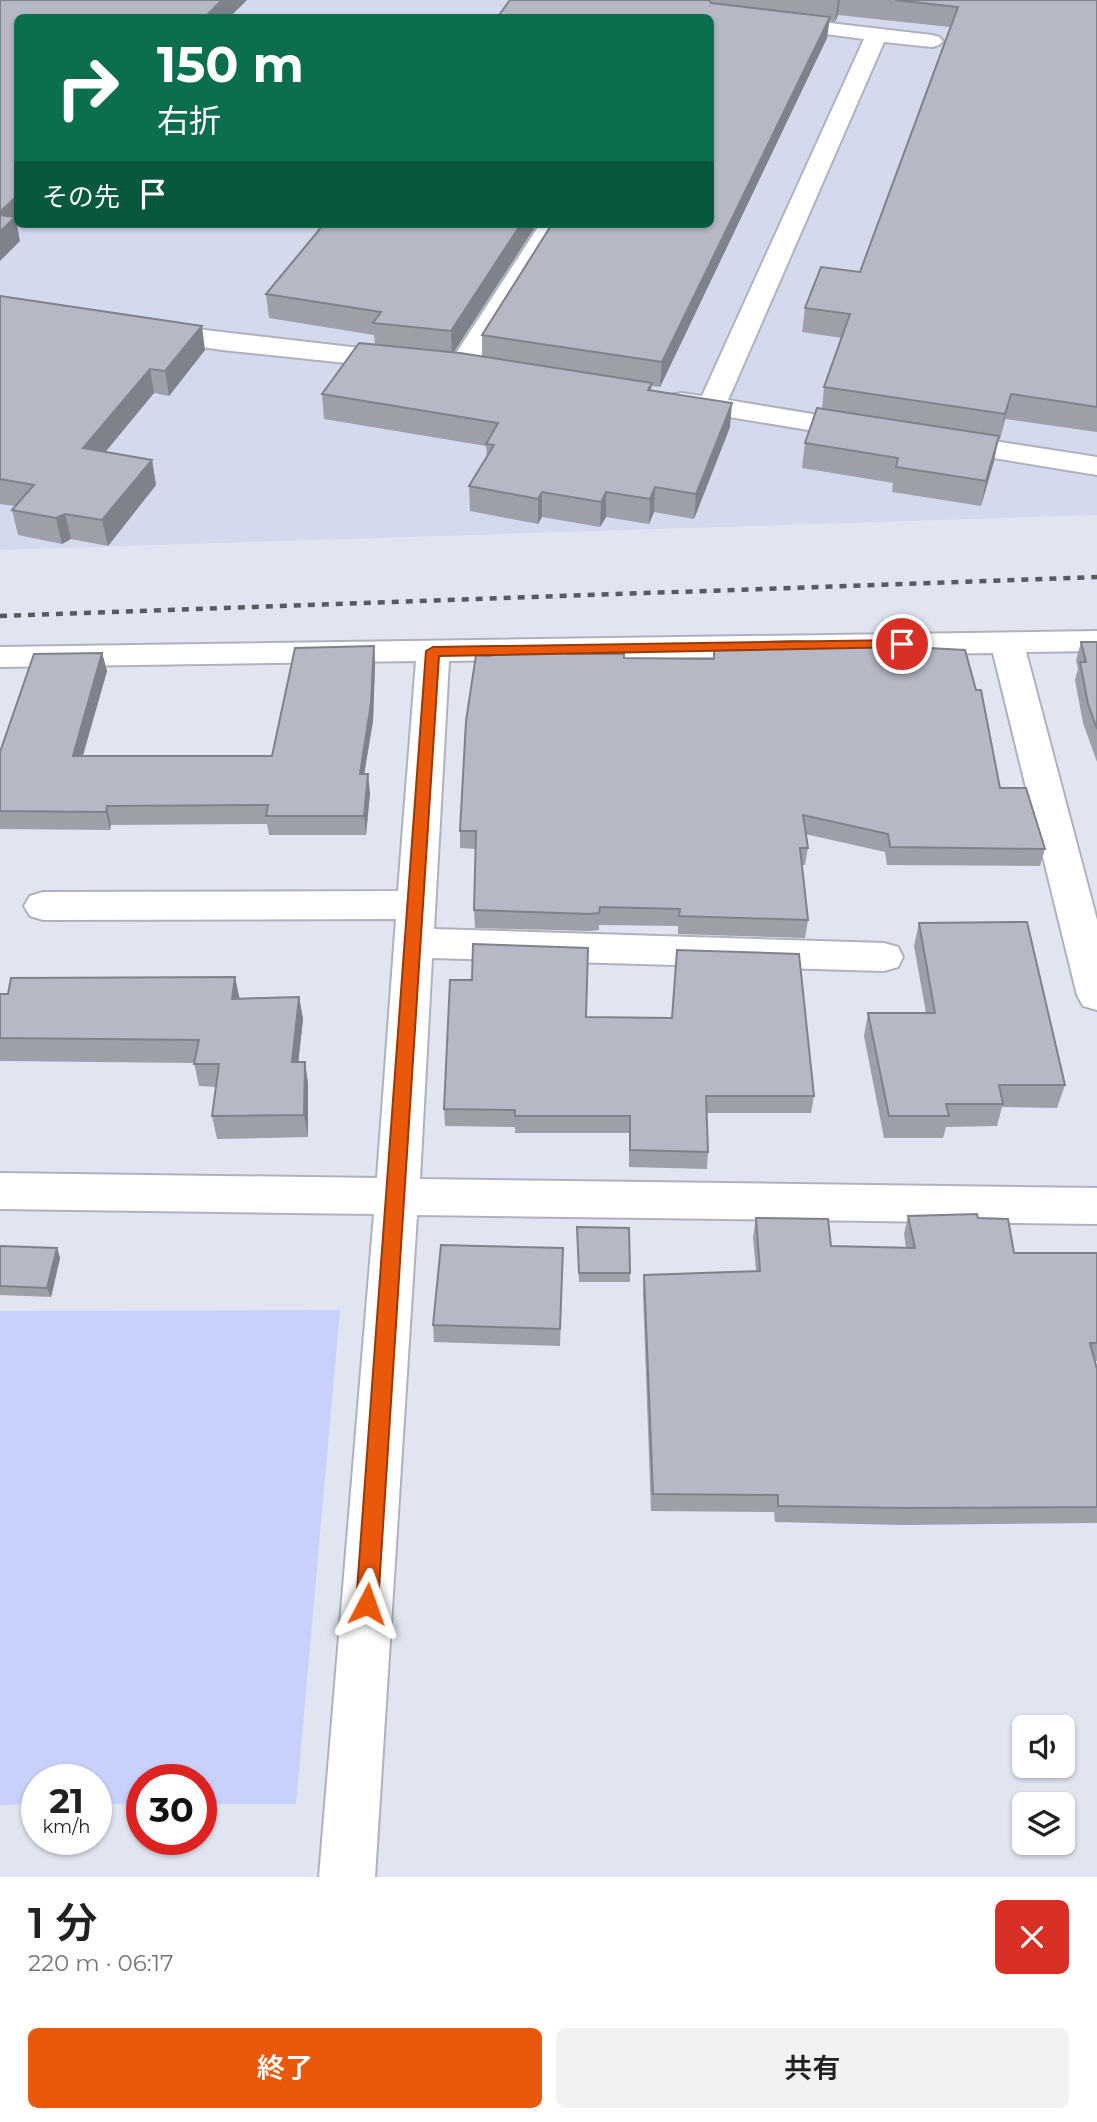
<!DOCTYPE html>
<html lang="ja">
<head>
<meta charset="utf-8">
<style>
	:root { --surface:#fff; --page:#f2f2f2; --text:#202124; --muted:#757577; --accent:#ea580c }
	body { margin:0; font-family:Montserrat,"Noto Sans JP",sans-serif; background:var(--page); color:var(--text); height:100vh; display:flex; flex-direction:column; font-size:26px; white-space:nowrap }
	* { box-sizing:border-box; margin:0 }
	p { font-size:23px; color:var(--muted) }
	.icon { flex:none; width:38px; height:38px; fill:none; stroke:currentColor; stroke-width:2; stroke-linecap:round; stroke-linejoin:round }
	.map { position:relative; height:1877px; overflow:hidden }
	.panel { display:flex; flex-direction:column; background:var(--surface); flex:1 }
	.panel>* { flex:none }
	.hud { position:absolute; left:14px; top:14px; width:700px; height:214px; border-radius:10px; box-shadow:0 2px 5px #0004; background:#0b6e4f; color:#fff; overflow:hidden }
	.controls { position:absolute; left:1012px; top:1715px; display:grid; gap:14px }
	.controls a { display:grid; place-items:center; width:63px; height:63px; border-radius:10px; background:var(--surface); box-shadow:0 2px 5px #0004; font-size:35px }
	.speed { position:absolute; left:21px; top:1764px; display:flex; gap:14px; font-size:35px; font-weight:700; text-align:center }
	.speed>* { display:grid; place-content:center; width:91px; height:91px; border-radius:50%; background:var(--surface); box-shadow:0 2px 5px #0004; line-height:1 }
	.speed small { font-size:18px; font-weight:400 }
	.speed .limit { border:10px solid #d22; background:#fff; color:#111 }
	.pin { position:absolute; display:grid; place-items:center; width:60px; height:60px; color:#fff; margin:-30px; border:4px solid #fff; border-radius:50%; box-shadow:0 2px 7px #0007 }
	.me { position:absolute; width:77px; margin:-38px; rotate:4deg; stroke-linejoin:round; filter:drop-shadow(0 0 5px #0008) }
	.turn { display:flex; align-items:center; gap:24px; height:147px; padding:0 28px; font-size:32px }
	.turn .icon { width:91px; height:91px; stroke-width:2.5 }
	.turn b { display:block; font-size:49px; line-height:60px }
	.then { display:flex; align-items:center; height:66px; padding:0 28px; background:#0003; gap:14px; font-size:26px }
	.round { display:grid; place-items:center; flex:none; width:74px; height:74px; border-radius:10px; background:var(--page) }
	.summary { display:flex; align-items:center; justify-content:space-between; height:119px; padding:0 28px }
	h1 { font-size:42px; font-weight:600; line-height:52px }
	.primary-button { display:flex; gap:14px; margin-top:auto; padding:14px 28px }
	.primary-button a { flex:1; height:80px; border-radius:10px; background:var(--accent); color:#fff; font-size:28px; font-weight:600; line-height:80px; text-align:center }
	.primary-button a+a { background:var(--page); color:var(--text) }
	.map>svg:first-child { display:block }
	.built { fill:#d4d9ed; fill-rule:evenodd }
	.green { fill:#c7d1fb }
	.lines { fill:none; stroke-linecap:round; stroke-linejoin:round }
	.minor-casing { stroke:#afb2be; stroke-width:4 }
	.minor { fill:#fff; fill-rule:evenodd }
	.rail { stroke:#585a61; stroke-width:4.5; stroke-dasharray:7 7; stroke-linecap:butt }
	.wall { fill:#9d9fa9 }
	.shaded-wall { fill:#7f828a }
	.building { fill:#b6b9c5; stroke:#7f828a; stroke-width:2 }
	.route { fill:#ea580c; stroke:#983908; stroke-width:2 }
</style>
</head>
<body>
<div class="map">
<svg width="1097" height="1877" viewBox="0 0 1097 1877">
	<rect width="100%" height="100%" fill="#e1e5f1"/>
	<path class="built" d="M0 0H1097V515L0 550ZM18 18H710V224H18Z"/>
	<path class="green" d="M340 1310 296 1804H201V1780H142V1804H96V1780H37V1804L0 1805V1311Z"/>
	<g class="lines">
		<defs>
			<path id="minor" d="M778 17 932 35 939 37 943 41 939 45 932 47 884 42 728 400 873 424 877 430 873 436 863 439 681 409 671 407 667 401 671 395 681 393 702 396 864 39 771 27 768 23 771 19Z
				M540 224H564L471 373 461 375 451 373 447 367Z
				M153 324 403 353 413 355 417 361 413 367 403 369 222 350 144 338 140 332 144 326Z
				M943 433 1097 457V475L933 448 929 442 933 436Z
				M1097 631V651L1026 652 1097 920V1010L1083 1006 1077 995 993 653 449 661 434 929 884 943 898 947 903 957 898 967 884 971 432 958 420 1179 1097 1188V1224L417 1215 375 1877H319L374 1214 0 1209V1173L377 1178 396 919 43 920 30 916 24 906 30 896 43 892 398 891 416 661 0 667V647Z"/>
		</defs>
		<use href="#minor" class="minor-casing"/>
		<use href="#minor" class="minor"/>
		<path class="rail" d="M0 616 1097 577"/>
	</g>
	<path class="wall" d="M510 0H1097V432L1005 419 1000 439H998L994 461 981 506 892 492 893 483 802 468 805 443 822 409 824 387 842 338 802 332 805 308 860 272 950 27 838 15 835 22 829 21 827 38 660 387 652 386 651 391 730 427 694 519 654 512 649 524 606 517 600 527 542 517 538 524 470 511 469 486 487 457 486 446 324 419 322 394 375 344 374 335 269 318 266 294 324 224H537L453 353 482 357V335L710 224Z
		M0 296 205 350 169 396 154 393 105 452 152 460 156 485 108 546 71 539 62 544 18 535 12 510 15 506 0 504Z
		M765 642 1000 788 1045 849 1040 866 887 865 885 852 805 834 808 848 805 865H802L808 920 805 938 678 934V926L599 925V930L589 931 475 928 474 910 476 849 460 848V831L490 656 569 654 624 658 713 659 714 643 765 645Z
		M1081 642H1097V762L1083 723 1075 680 1078 669 1076 660Z
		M374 646 375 664 373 721 364 774 370 793 366 835H269L267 824 111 825 110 830 0 829V752L102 653 107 671 83 756H272Z
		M919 923 1065 1085 1057 1108 1002 1107 997 1126 946 1127 943 1138H884L864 1036 868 1013H926L914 946Z
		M0 994 239 998 299 997 303 1019 298 1062H305L308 1084V1137L217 1139 212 1116 216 1087 199 1086 194 1063 0 1061Z
		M586 1017 814 1096 811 1113H707L708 1152 707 1169 629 1167V1133H515V1127L445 1126 444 1109Z
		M908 1216 978 1218 1014 1253H1097V1361H1095L1097 1369V1523L902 1525 775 1522 774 1512 651 1511 643 1293 644 1275 756 1271 753 1237 756 1218 831 1246 906 1248 904 1234Z
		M577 1227 630 1273V1282H579Z
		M0 1246 57 1248 60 1258 51 1297 0 1295Z
		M563 1248 560 1346 434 1342 433 1325Z"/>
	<path class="shaded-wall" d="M222 0H247L229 18H204Z
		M838 0H840L838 15 835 22Z
		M830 17 827 38 660 387 662 362Z
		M18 195V223L17 224 20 241 0 261V212Z
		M521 224H537L452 355 451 331Z
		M202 326 205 350 169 396 165 371Z
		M150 369 154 393 88 473 83 448Z
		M1011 394 1005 419 1000 439 1005 414Z
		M732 403 730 427 694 519 696 494Z
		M999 436 994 461 981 506 986 481Z
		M152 460 156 485 108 546 102 520Z
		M655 487 654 512 649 524 650 499Z
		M542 492V517L538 524V499Z
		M606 492V517L600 527 601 502Z
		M65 514 71 539 62 544 56 518Z
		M374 646 375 664 373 721 361 793 360 774Z
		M102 653 107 671 77 775 73 756Z
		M368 774 370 793 366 835 364 816Z
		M107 806 111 825 110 830 106 812Z
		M235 977 240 1000 232 999Z
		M299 997 303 1019 296 1084 292 1062Z
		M305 1062 308 1084V1137L304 1115Z
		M57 1248 60 1258 51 1297 47 1288Z"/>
	<path class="building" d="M0 0H222L204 18H18V195L0 212Z
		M510 0H709L711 3 830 17 662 362 482 335 552 224H710V18H497Z
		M895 0H1097V407L1011 394 1005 414 824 387 850 314 805 308 821 267 860 272 958 7Z
		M0 215 15 217 0 232Z
		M324 224H521L451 331 373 323 381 312 266 294Z
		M0 296 202 326 165 371 150 369 83 448 152 460 102 520 65 514 56 518 12 510 34 485 0 479Z
		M359 343 460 353 652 383 648 390 732 403 696 494 655 487 650 499 606 492 601 502 542 492 538 499 469 486 494 445 486 444 498 423 322 394Z
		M817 408 999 436 986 481 896 467 898 458 805 443Z
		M796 641 965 650 976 690H981L1000 788H1026L1045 849 890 847 888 834 803 815 808 848H800L808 920 679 916 680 909 600 907 599 913 590 914 474 910 476 831H460L466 721 476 655 490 656 492 646 569 647 568 654H624V658L714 659V643L766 645 765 642Z
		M1081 642H1097V729L1088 704 1080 662H1086Z
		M374 646 371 703 360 774H368L364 816H266L268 805 107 806 106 812 0 811V752L34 654 102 653 73 756H272L295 648Z
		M1027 922 1065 1085H999L1003 1104H946L949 1116H889L868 1013H935L919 923Z
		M473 944 588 948 586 1017 672 1018 677 950 799 954 814 1096H706L708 1152 630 1150V1116H515V1110L444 1109 450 980H472Z
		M235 977 232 999 299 997 292 1062H305L304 1115 212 1116 219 1064H194L199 1040 0 1038V994H8L11 978Z
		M977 1214 978 1218 1008 1219 1014 1253H1097V1343H1090L1097 1369V1507L907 1508 778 1506V1495L653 1494 644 1275 760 1271 756 1218 828 1219 831 1246 915 1248 908 1216Z
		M577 1227 629 1228 630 1273H579Z
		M441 1245 563 1248 560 1329 433 1325Z
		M0 1246 57 1248 47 1288 0 1286Z"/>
	<path class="route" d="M902 640 909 644 907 647 439 656 378 1604 374 1612 367 1615 359 1612 356 1604 426 651 433 647Z"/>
</svg>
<div class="controls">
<a><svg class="icon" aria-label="sound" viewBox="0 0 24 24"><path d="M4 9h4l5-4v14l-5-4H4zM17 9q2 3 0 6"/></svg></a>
<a><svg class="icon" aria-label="layers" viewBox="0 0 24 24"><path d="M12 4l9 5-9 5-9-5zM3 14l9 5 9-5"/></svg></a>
</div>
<div class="speed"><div>21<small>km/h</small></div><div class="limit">30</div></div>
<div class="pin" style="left:902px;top:644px;background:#d93025"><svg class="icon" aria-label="arrive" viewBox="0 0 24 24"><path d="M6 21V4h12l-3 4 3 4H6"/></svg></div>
<svg class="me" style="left:367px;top:1604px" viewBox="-20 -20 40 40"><path d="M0-17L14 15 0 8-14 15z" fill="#ea580c" stroke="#fff" stroke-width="4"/></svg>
<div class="hud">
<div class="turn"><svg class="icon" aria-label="right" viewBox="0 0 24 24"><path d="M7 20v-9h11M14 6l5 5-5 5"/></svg><div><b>150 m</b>右折</div></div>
<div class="then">その先<svg class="icon" aria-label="arrive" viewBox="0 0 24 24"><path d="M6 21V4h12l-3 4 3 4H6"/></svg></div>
</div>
</div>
<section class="panel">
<div class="summary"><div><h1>1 分</h1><p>220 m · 06:17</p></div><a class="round" style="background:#d93025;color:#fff"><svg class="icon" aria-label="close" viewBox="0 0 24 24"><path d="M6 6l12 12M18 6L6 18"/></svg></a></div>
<div class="primary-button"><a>終了</a><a>共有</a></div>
</section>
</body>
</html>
